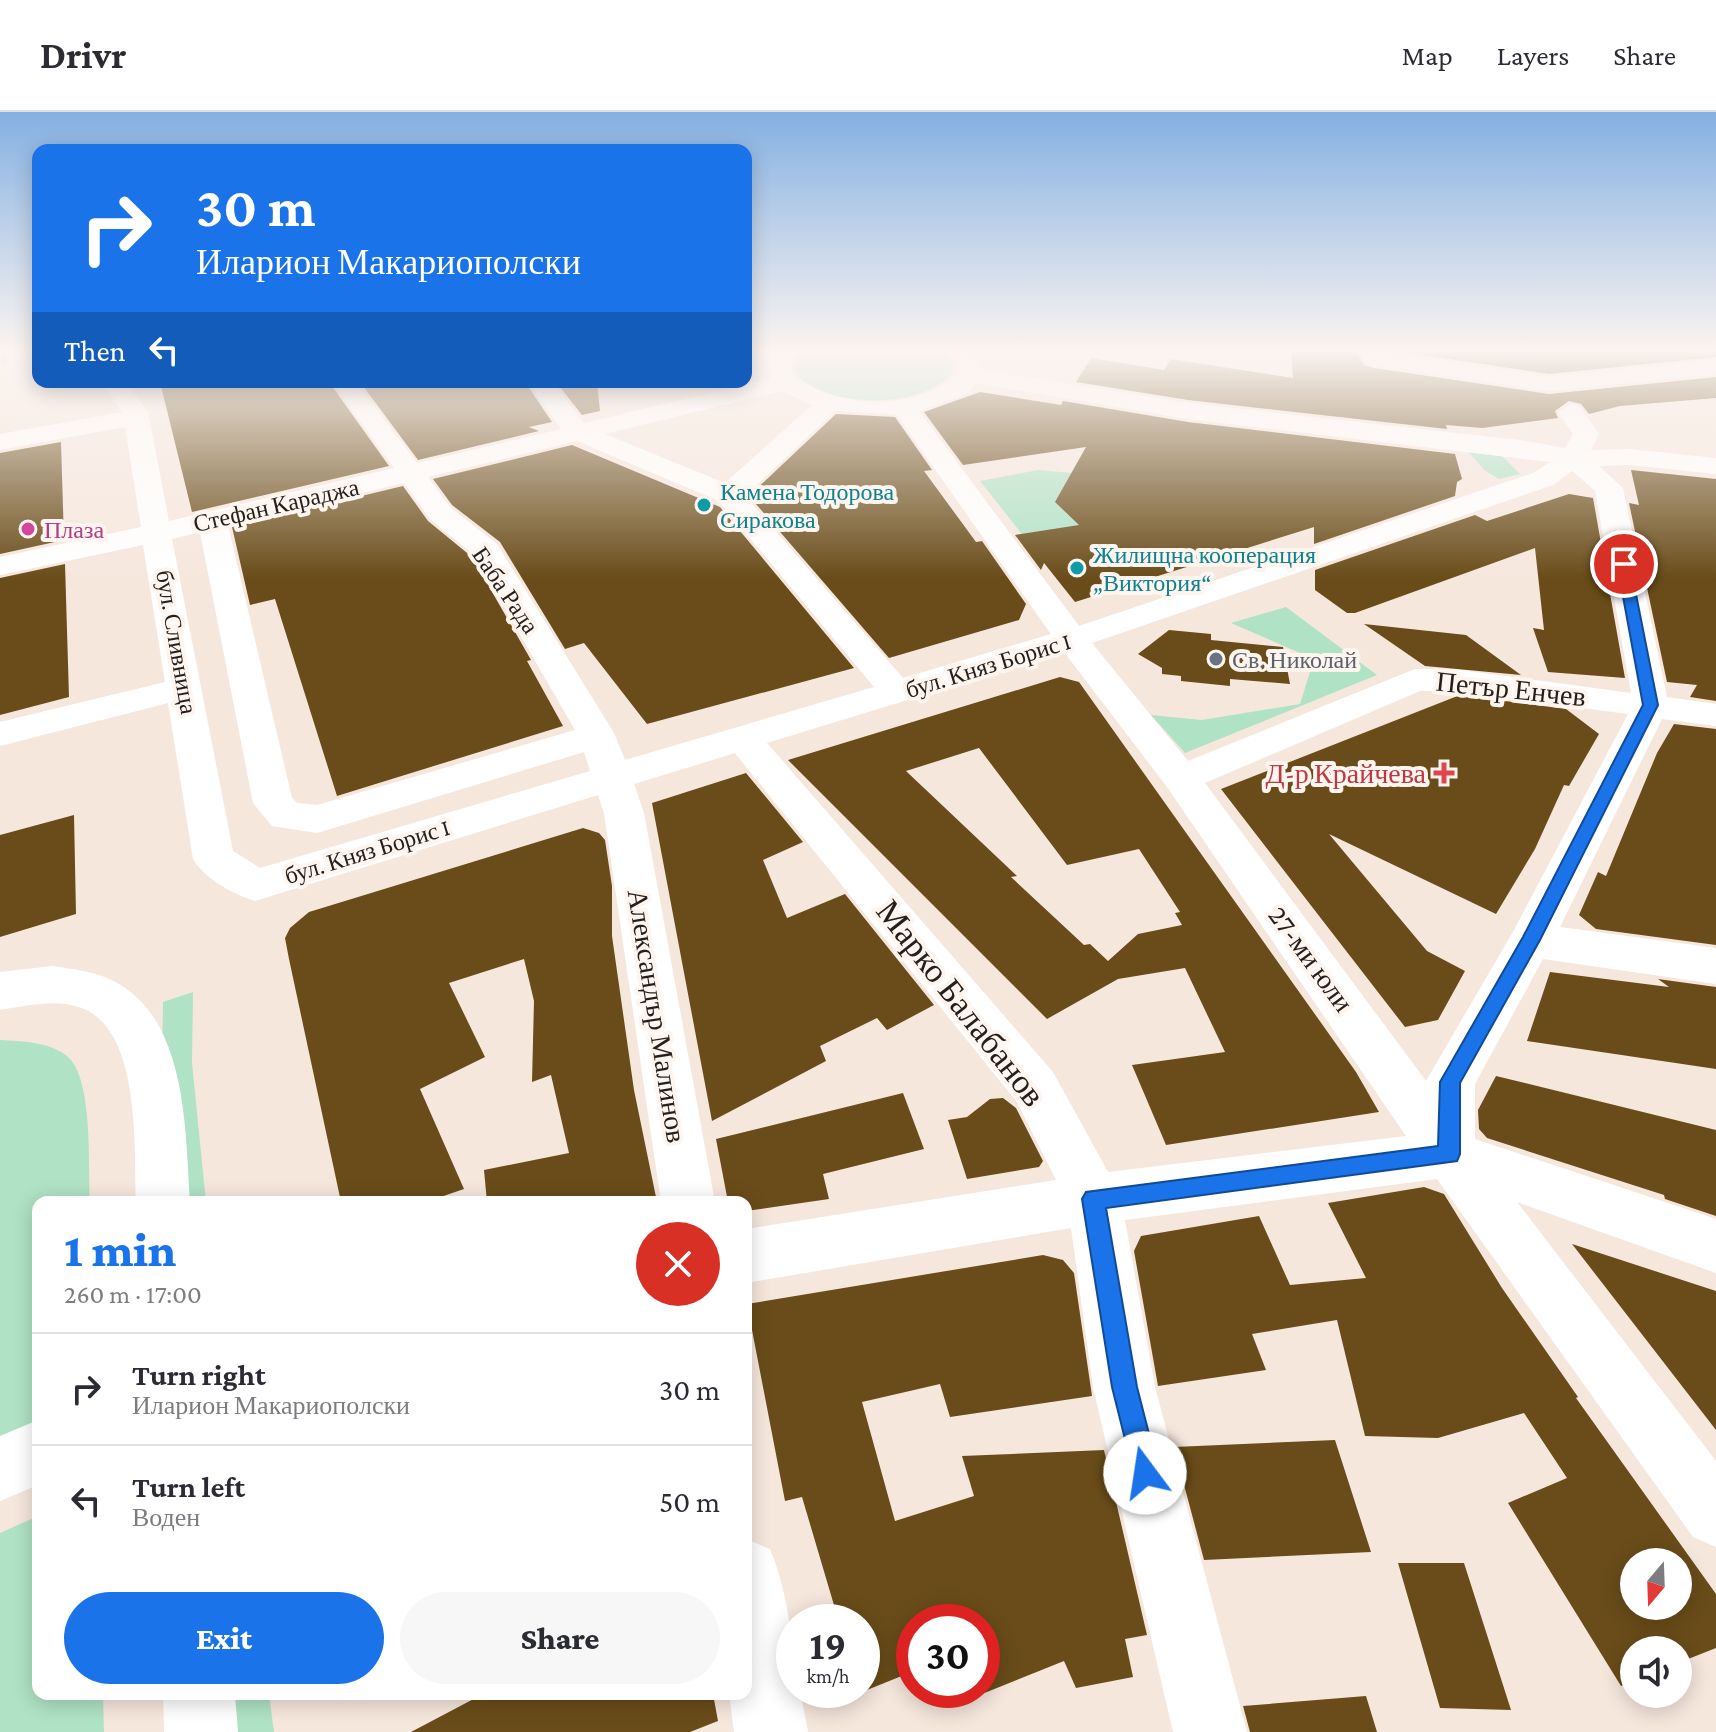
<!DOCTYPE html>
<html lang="en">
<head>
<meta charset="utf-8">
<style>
	:root { --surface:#fff; --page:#f7f7f7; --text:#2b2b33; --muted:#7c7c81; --line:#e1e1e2; --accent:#1a73e8 }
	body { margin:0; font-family:"Crimson Pro",serif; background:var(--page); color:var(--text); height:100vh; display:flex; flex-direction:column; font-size:30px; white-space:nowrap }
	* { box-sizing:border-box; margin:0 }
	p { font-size:26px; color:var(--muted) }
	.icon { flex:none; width:44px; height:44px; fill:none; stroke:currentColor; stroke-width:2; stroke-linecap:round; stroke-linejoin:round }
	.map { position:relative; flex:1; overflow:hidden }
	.details { position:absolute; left:32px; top:1084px; width:720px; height:504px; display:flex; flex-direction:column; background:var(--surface); border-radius:16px; box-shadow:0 4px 20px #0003 }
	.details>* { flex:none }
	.hud { position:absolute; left:32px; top:32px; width:720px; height:244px; border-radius:16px; box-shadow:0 4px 20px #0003; background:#1a73e8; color:#fff; overflow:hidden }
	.needle { width:52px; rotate:199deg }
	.controls { position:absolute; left:1620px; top:1436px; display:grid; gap:16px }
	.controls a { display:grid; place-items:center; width:72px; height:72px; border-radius:50%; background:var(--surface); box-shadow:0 4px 20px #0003; font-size:40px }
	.speed { position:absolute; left:776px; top:1492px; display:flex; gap:16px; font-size:40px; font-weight:700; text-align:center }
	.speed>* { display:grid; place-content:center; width:104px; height:104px; border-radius:50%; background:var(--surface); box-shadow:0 4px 20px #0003; line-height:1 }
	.speed small { font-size:20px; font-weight:400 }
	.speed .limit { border:12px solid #d22; background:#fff; color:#111 }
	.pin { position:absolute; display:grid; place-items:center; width:68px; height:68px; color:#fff; margin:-34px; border:4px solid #fff; border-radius:50%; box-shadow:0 2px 8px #0007 }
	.me { position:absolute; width:88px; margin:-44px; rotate:346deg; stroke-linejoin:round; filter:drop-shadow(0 0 6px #0008) }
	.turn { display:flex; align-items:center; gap:28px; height:168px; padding:0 32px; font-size:36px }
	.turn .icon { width:104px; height:104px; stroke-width:2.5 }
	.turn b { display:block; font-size:56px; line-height:68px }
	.then { display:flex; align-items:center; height:76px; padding:0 32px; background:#0003; gap:16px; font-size:30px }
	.round { display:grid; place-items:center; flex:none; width:84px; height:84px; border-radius:42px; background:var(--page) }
	.headline { display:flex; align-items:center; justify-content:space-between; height:136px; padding:0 32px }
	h1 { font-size:48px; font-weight:800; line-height:60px; color:var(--accent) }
	.cta { display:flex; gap:16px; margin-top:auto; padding:16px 32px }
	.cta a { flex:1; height:92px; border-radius:48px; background:var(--accent); color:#fff; font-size:32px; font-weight:800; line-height:92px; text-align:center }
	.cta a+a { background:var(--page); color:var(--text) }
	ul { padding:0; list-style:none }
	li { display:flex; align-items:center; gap:24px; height:112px; padding:0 32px; border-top:2px solid var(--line) }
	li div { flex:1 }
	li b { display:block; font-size:30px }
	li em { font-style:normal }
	header { display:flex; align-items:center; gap:48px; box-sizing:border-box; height:112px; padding:0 40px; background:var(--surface); border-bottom:2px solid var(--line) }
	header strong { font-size:38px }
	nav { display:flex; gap:44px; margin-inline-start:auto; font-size:28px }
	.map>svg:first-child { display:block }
	.green { fill:#b0e2c5 }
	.building { fill:#694c19; fill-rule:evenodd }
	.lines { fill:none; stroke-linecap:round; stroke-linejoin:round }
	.major-tunnel { stroke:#ccbfb6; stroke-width:26; stroke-dasharray:26 13; stroke-linecap:butt }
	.minor { fill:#fff; fill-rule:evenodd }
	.major { fill:#fff; fill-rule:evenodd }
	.route { fill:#1a73e8; stroke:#114b97; stroke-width:2 }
	.culture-dot { fill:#0f9aa8; stroke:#fef5ef; stroke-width:3 }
	.hotel-dot { fill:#d1479c; stroke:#fef5ef; stroke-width:3 }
	.worship-dot { fill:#6b7280; stroke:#fef5ef; stroke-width:3 }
	.health-dot { fill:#e0444e; stroke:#fef5ef; stroke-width:3 }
	.labels { text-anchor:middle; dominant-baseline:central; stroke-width:8; stroke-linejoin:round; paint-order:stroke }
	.far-culture-label { font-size:24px; fill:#0d838f; stroke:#fef5ef; text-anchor:start }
	.far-street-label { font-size:24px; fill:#241f1c; stroke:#fef5ef }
	.far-hotel-label { font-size:24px; fill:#b23c85; stroke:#fef5ef; text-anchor:start }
	.far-worship-label { font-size:24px; fill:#5b616d; stroke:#fef5ef; text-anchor:start }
	.street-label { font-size:28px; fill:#241f1c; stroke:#fef5ef }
	.health-label { font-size:28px; fill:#be3a42; stroke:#fef5ef; text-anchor:end }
	.near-street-label { font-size:34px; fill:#241f1c; stroke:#fef5ef }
</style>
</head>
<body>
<header>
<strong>Drivr</strong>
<nav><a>Map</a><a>Layers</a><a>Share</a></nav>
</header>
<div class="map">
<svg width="1716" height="1620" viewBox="0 0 1716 1620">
	<rect width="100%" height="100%" fill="#f6e7dd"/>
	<path class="green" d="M804 240H943L952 249 953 260C925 298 820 298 794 258L796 248Z
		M1466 337 1499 341 1520 362 1499 367 1484 358Z
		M1038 358 1072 361 1227 396 1022 422 980 369Z
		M1286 495 1377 563 1185 641 1151 603 1202 608 1300 592 1314 547 1231 511Z
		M193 880 192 951 206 1090H160L163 890Z
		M0 928C22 929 55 930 71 948 93 975 88 1055 90 1090H38V1311L0 1327Z
		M38 1404V1582H103L104 1620H0V1421Z
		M199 1582H269L274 1620H201Z"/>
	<path class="building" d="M1291 240H1357L1364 253 1374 256 1549 282 1716 265V286L1620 294 1589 302 1581 292 1569 289 1555 299 1558 306 1482 316 1446 313 1447 317 1188 288 1076 270 1091 246 1164 258 1171 247 1293 266Z
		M1402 240H1716V245L1549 262Z
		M160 270H329L389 354 192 400Z
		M360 270H525L552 310 529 315 539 319 418 348Z
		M556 270H597L600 299 582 303Z
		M980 280 1061 293 1063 289 1188 310 1455 342 1462 367 1457 370 1455 384 1314 432V415L1075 490 1044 451 1041 458 1015 423 1079 413 1055 390 1086 335 963 353 924 300Z
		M836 302 895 305 932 358 924 359 976 430 982 429 1026 492 1019 508 889 546 749 384Z
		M61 330 64 428 0 442V341Z
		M572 333 720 395 854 556 647 612 584 531 565 537 500 430 452 393 433 367Z
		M1631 358 1716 367V589L1690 585 1697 573 1667 570 1629 391 1639 393Z
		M403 374 428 409 472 445 531 548 527 549 563 614 337 684 275 487 250 493 232 415Z
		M1569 382 1593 386 1625 566 1548 560 1533 516 1544 518 1535 436 1355 501H1347L1315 478V458L1475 403 1487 409Z
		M65 452 69 585 0 603V466Z
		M1364 512 1466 523 1521 563 1425 554Z
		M1169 518 1211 522V528L1283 535 1290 572 1230 567V574L1181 569V564L1162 562V556L1138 542Z
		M1060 565 1079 570 1356 960 1379 1000 1166 1033 1132 953 1225 940 1185 856 1118 867 1047 907 788 648ZM979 636 1067 753 1139 737 1180 800 1175 801 1182 813 1138 822 1108 849 1090 832 1084 833 1011 765 1017 764 906 659Z
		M1460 583 1566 597 1599 622 1569 674 1564 673 1535 737 1496 802 1329 722 1427 839 1465 859 1438 908 1405 915 1221 677Z
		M1674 612 1716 617V833L1596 817 1579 803 1598 760 1606 764 1657 641Z
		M746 661 803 730 763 748 787 806 845 782 934 893 887 918 877 906 820 934 826 949 712 1009 652 691Z
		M74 703 76 802 0 825V723Z
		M583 716 599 721 605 728 612 774V824L634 978 657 1090H487L484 1058 569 1041 551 963 532 970 534 889 524 847 449 871 485 945 420 977 464 1077 426 1090H341L289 847 285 826 290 816 309 800Z
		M1550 860 1669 875 1658 867 1716 875V957L1527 929Z
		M1496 964 1716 1018V1104L1665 1087 1664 1083 1487 1026 1479 1017 1478 998Z
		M903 981 924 1037 823 1062 829 1087 746 1099V1090H728L716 1027Z
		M1003 986 1016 996 1043 1049 1039 1055 967 1067 948 1008 967 1005 990 987Z
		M1424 1075 1444 1082 1502 1176 1578 1285 1576 1286 1716 1482V1536L1678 1551V1538H1634V1569L1621 1574 1508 1391 1567 1366 1524 1301 1438 1326 1365 1324 1337 1208 1252 1222 1266 1258 1158 1274 1134 1139 1141 1124 1259 1104 1290 1173 1366 1166 1328 1091ZM1634 1450H1678V1494H1634Z
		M1572 1132 1716 1179V1318Z
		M1043 1143 1063 1148 1074 1161 1092 1284 950 1305 940 1272 862 1290 895 1409 974 1384 962 1344 1104 1338 1147 1523 1125 1527 1133 1565 1076 1576 1064 1549 982 1582V1510H914V1559L862 1580V1510H839L802 1385 785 1389 747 1192Z
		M1335 1328 1371 1440 1204 1448 1174 1335Z
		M1398 1451H1464L1511 1598 1440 1596Z
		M483 1582H713L718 1609 690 1620H411Z
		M1366 1584 1377 1620H1250L1243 1594Z"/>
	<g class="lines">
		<path class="major-tunnel" d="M0 241 5 240"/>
		<path class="minor" d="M774 240H797L791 249V261C834 298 917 300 959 261V253L951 240H973L983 258 1188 291 1520 328 1565 336 1573 322 1558 300 1571 292 1580 295 1599 322 1591 338 1630 337 1716 346V362L1630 353 1599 354 1623 376 1667 585 1716 592V614L1662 607 1560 815 1716 836V872L1543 847 1475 972V1027L1716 1107V1161L1517 1090 1716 1349V1435L1693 1425 1437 1067 1125 1108 1155 1275 1247 1620H1173L1093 1275 1071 1116 746 1171V1117L1056 1068 1017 990 735 641 634 672 644 701 715 1090H661L604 701 598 683 255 789C233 782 205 767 193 747L168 591 0 634V610L165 570 143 433 0 463V445L141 415 125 315 0 338V322L122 300 102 270H126L148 300 169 409 394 356 332 270H356L417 351 561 317 528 270H552L584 311 770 267 767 248ZM976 271 1188 307 1550 350 1533 361 1079 514 919 299 964 283ZM782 279 812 293 725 371 605 322ZM835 299 896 302 1051 522 903 566 745 384ZM577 329 719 389 874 575 625 648 614 621 497 432 450 395 428 365ZM1572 359 1595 379 1631 581 1453 557H1415L1188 649 1092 531 1553 373ZM404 371 430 407 474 443 575 618 317 693 297 691 292 686 228 413ZM200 420 253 691 272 714 317 721 584 640 590 659 260 756 233 739 172 427ZM1064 540 1167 675 1406 1024 1108 1060 1053 960 767 631ZM1420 579H1453L1628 602 1514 818 1426 969 1205 671Z
			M1360 240H1383L1549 265 1716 248V262L1549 279 1375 253 1367 251Z
			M38 1308V1373L0 1389V1324Z
			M746 1427 770 1437C788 1481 794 1531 794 1578H800L808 1620H734L729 1582H746Z"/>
		<path class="major" d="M53 854C71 857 90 859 107 866 188 900 185 1017 190 1090H136C134 1038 142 915 79 895 53 887 26 894 0 898V860Z
			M163 1582H235L238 1620H164Z"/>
	</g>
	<linearGradient id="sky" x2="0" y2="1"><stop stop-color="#84b0e2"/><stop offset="0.51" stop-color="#fbf4f0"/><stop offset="1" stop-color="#fbf4f0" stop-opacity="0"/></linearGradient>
	<rect width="1716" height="467" fill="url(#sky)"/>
	<path class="route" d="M1624 448 1630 452 1658 593 1540 828 1460 971V1042L1457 1049 1106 1096 1137 1275 1159 1361 1155 1371 1145 1374 1136 1371 1112 1275 1082 1087 1086 1080 1438 1034 1440 970 1523 825 1643 593 1617 452Z"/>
	<g class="culture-dot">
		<circle cx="704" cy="393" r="8"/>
		<circle cx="1077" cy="456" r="8"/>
	</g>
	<circle class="hotel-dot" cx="28" cy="417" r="8"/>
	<circle class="worship-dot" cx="1216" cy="547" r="8"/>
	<path class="health-dot" d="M1440 649h8v8h8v8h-8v8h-8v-8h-8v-8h8z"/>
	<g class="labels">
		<g class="far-culture-label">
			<text x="720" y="379">Камена Тодорова<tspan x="720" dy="28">Сиракова</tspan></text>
			<text x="1093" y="442">Жилищна кооперация<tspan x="1093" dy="28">„Виктория“</tspan></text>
		</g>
		<g class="far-street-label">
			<text transform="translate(276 393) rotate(-13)">Стефан Караджа</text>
			<text transform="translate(506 478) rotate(56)">Баба Рада</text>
			<text transform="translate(177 530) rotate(80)">бул. Сливница</text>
			<text transform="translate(988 553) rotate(-17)">бул. Княз Борис I</text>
			<text transform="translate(367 739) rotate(-17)">бул. Княз Борис I</text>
		</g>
		<g class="far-hotel-label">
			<text x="44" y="417">Плаза</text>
		</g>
		<g class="far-worship-label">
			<text x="1232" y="547">Св. Николай</text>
		</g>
		<g class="street-label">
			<text transform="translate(1511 577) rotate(6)">Петър Енчев</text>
			<text transform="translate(1311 847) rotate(54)">27-ми юли</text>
			<text transform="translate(657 904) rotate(81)">Александър Малинов</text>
		</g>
		<g class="health-label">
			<text x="1426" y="661">Д-р Крайчева</text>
		</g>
		<g class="near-street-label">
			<text transform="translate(961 891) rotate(52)">Марко Балабанов</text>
		</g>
	</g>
</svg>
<div class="controls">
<a><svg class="needle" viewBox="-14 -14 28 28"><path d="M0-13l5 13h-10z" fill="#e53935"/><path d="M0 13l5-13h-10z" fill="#7c7c81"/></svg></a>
<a><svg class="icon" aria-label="sound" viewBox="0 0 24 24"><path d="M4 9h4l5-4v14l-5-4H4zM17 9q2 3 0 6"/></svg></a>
</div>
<div class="speed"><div>19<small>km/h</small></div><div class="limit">30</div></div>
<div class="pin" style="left:1624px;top:452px;background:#d93025"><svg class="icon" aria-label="arrive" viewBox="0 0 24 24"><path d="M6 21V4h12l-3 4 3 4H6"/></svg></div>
<svg class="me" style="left:1145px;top:1361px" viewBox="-20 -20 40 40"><circle r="19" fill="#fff"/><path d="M0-13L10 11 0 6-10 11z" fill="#1a73e8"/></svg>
<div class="hud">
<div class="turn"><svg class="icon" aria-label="right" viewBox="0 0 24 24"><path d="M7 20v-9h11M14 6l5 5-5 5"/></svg><div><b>30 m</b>Иларион Макариополски</div></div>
<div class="then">Then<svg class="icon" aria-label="left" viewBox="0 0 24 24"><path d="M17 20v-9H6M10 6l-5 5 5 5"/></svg></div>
</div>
<section class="details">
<div class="headline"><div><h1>1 min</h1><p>260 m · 17:00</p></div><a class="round" style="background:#d93025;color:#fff"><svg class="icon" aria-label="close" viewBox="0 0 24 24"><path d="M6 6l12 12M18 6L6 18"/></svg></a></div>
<ul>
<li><svg class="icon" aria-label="right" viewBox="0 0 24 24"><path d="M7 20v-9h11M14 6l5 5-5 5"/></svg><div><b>Turn right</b><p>Иларион Макариополски</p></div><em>30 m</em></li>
<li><svg class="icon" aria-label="left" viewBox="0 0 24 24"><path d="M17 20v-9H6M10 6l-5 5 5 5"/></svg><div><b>Turn left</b><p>Воден</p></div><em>50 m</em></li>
</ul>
<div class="cta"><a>Exit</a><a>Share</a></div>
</section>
</div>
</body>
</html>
